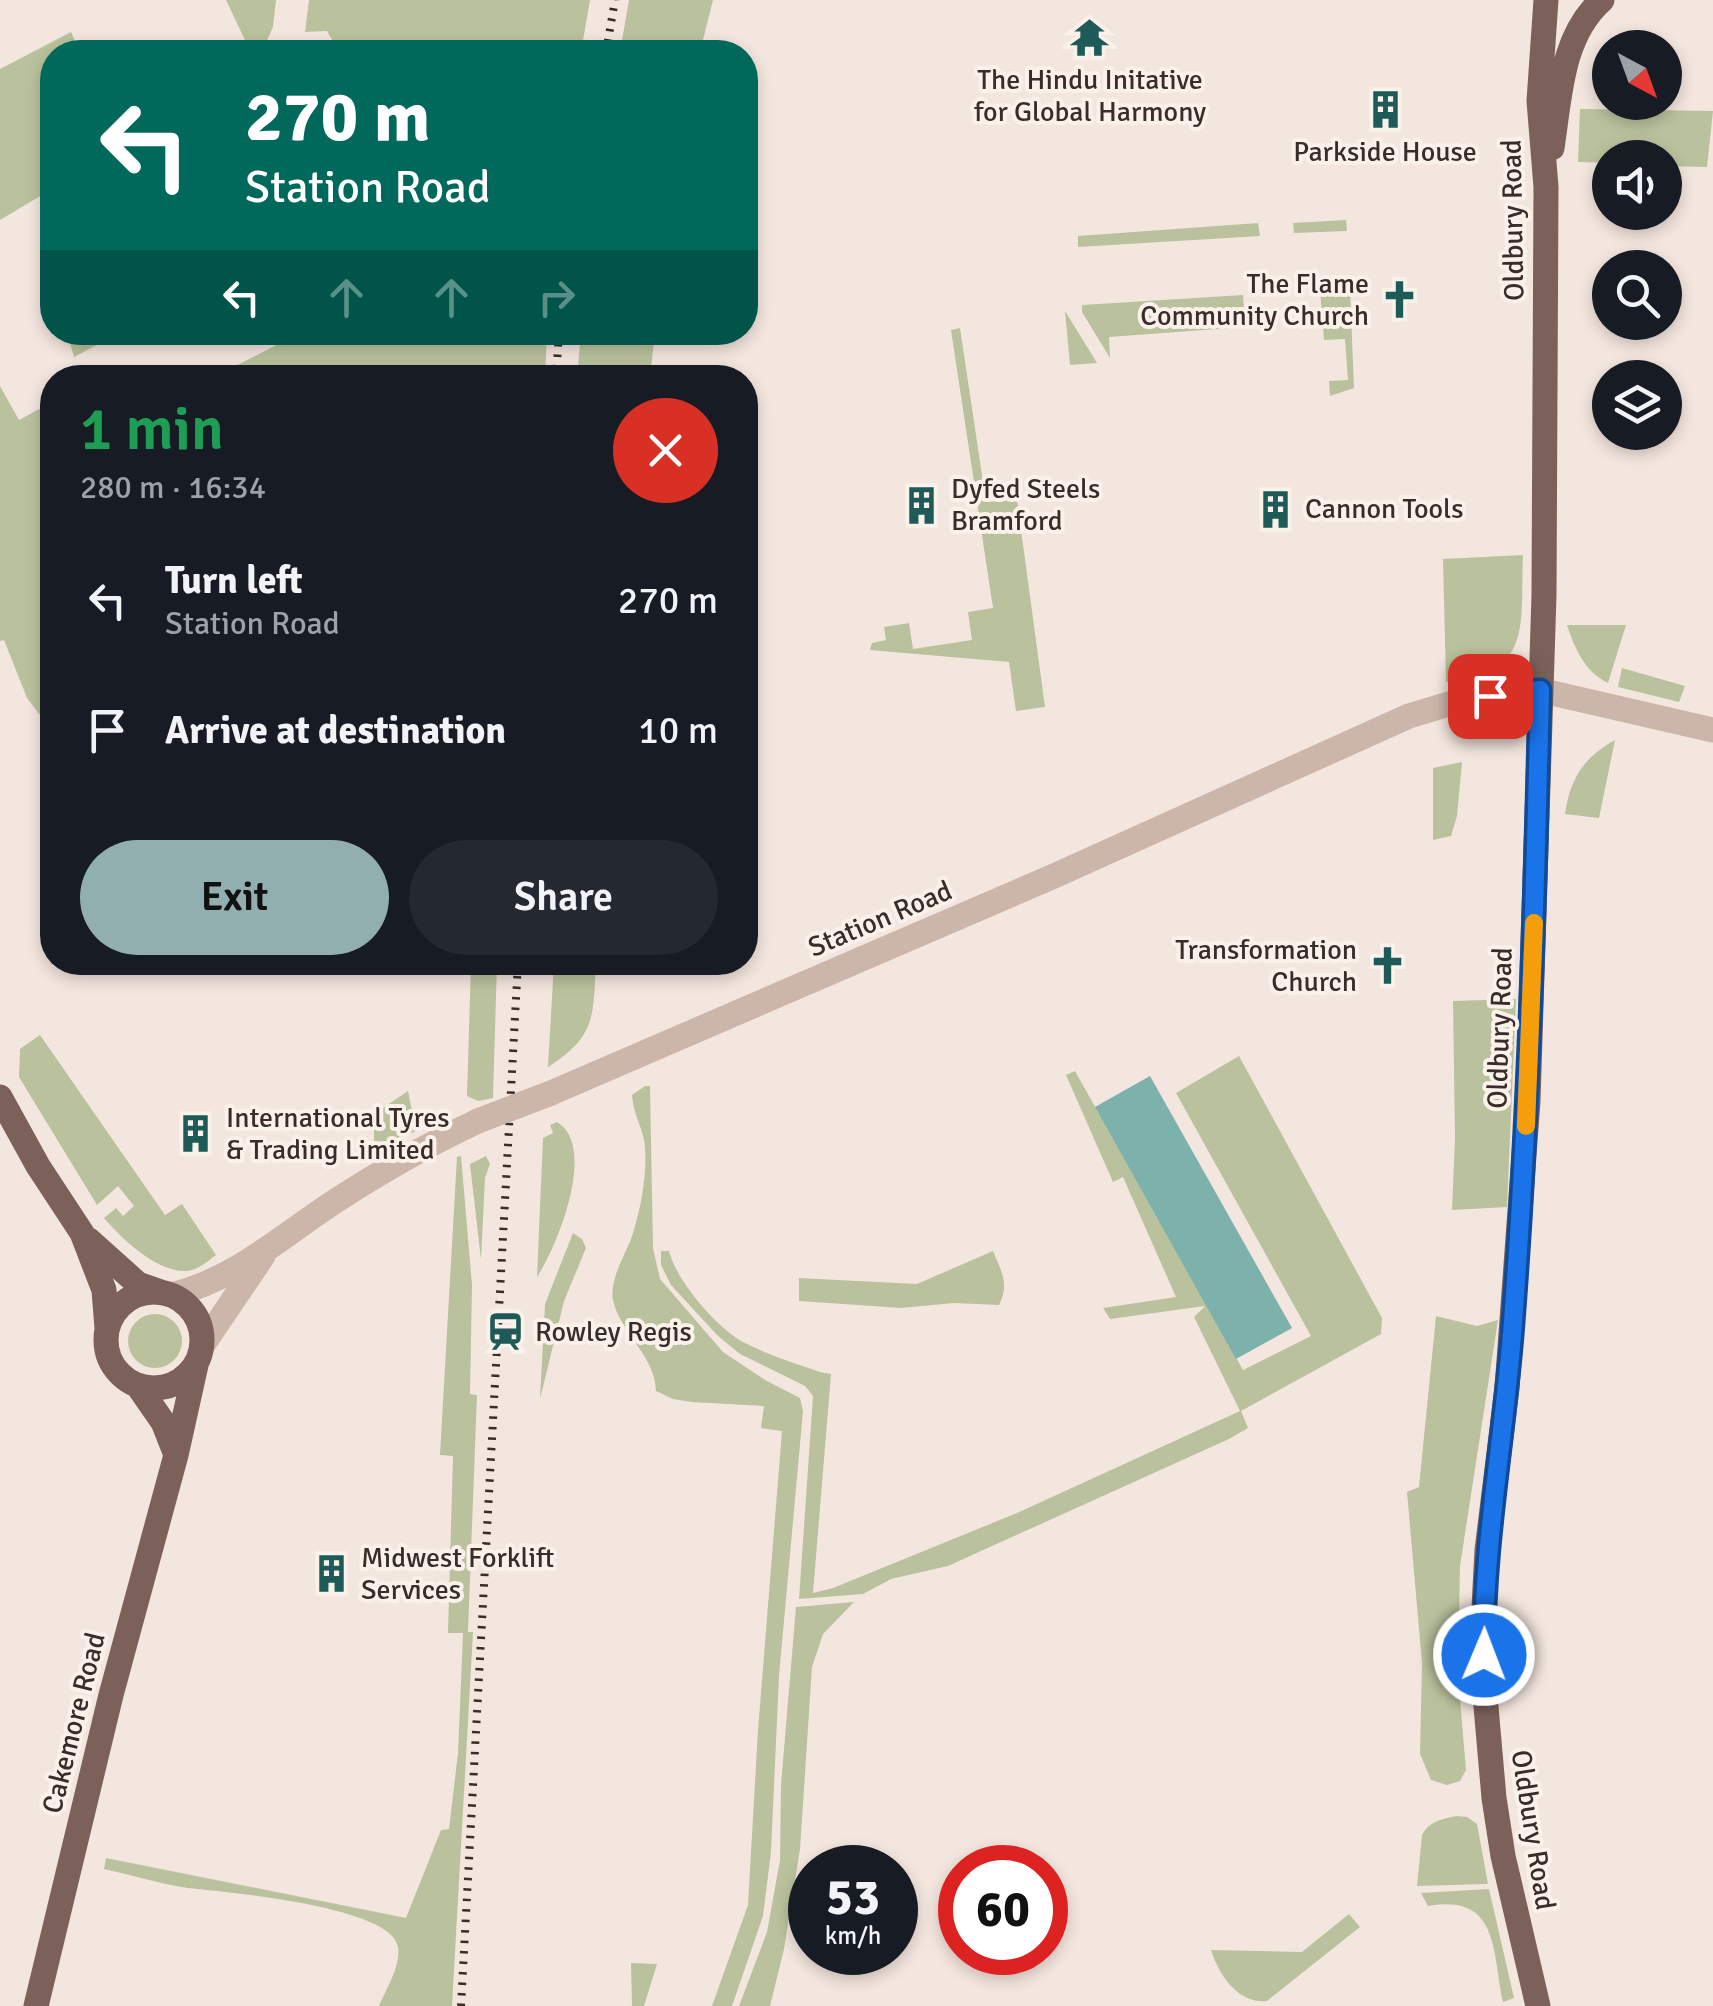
<!DOCTYPE html>
<html lang="en">
<head>
<meta charset="utf-8">
<style>
	:root { --surface:#171b24; --page:#242831; --text:#f1f3f6; --muted:#9ea1a6; --accent:#92afaf }
	body { margin:0; font-family:Signika,sans-serif; background:var(--page); color:var(--text); height:100vh; display:flex; flex-direction:column; font-size:38px; white-space:nowrap }
	* { box-sizing:border-box; margin:0 }
	p { font-size:32px; color:var(--muted) }
	.icon { flex:none; width:55px; height:55px; fill:none; stroke:currentColor; stroke-width:2; stroke-linecap:round; stroke-linejoin:round }
	.map { position:relative; flex:1; overflow:hidden }
	.panel { position:absolute; left:40px; top:365px; width:718px; height:610px; display:flex; flex-direction:column; background:var(--surface); border-radius:40px; box-shadow:0 5px 15px #0003 }
	.panel>* { flex:none }
	.guide { position:absolute; left:40px; top:40px; width:718px; height:305px; border-radius:40px; box-shadow:0 5px 15px #0003; background:#00695c; color:#fff; overflow:hidden }
	.needle { width:65px; rotate:139deg }
	.controls { position:absolute; left:1592px; top:30px; display:grid; gap:20px }
	.controls a { display:grid; place-items:center; width:90px; height:90px; border-radius:50%; background:var(--surface); box-shadow:0 5px 15px #0003; font-size:50px }
	.speed { position:absolute; left:788px; top:1845px; display:flex; gap:20px; font-size:50px; font-weight:700; text-align:center }
	.speed>* { display:grid; place-content:center; width:130px; height:130px; border-radius:50%; background:var(--surface); box-shadow:0 5px 15px #0003; line-height:1 }
	.speed small { font-size:25px; font-weight:400 }
	.speed .limit { border:15px solid #d22; background:#fff; color:#111 }
	.pin { position:absolute; display:grid; place-items:center; width:85px; height:85px; color:#fff; margin:-42px; border-radius:20px; box-shadow:0 5px 15px #0006 }
	.me { position:absolute; width:110px; margin:-55px; rotate:1deg; stroke-linejoin:round; filter:drop-shadow(0 0 8px #0008) }
	.turn { display:flex; align-items:center; gap:35px; height:210px; padding:0 40px; font-size:45px }
	.turn .icon { width:130px; height:130px; stroke-width:2.5 }
	.turn b { display:block; font-size:70px; line-height:85px }
	.lanes { display:flex; align-items:center; height:95px; padding:0 40px; background:#0003; justify-content:center; gap:50px; direction:ltr }
	.lanes .off { opacity:.35 }
	.round { display:grid; place-items:center; flex:none; width:105px; height:105px; border-radius:52px; background:var(--page) }
	.headline { display:flex; align-items:center; justify-content:space-between; height:170px; padding:0 40px }
	h1 { font-size:60px; font-weight:600; line-height:75px; color:#1e9e55 }
	.cta { display:flex; gap:20px; margin-top:auto; padding:20px 40px }
	.cta a { flex:1; height:115px; border-radius:60px; background:var(--accent); color:#111; font-size:40px; font-weight:600; line-height:115px; text-align:center }
	.cta a+a { background:var(--page); color:var(--text) }
	ul { padding:0; list-style:none }
	li { display:flex; align-items:center; gap:30px; height:130px; padding:0 40px }
	li div { flex:1 }
	li b { display:block; font-size:38px }
	li em { font-style:normal }
	.map>svg:first-child { display:block }
	.green { fill:#bac29d }
	.water { fill:#7cb1ac }
	.lines { fill:none; stroke-linecap:round; stroke-linejoin:round }
	.minor { stroke:#ccb5a9; stroke-width:25 }
	.major { stroke:#7b615a; stroke-width:25 }
	.rail { stroke:#392c29; stroke-width:8; stroke-dasharray:2.5 8; stroke-linecap:butt }
	.minor-bridge { stroke:#ccb5a9; stroke-width:25 }
	.route-casing { stroke:#114b97; stroke-width:25 }
	.route { stroke:#1a73e8; stroke-width:18 }
	.slow { stroke:#f59e0b; stroke-width:18 }
	.labels { text-anchor:middle; dominant-baseline:central; stroke-width:8; stroke-linejoin:round; paint-order:stroke }
	.poi-label { font-size:28px; fill:#392c29; stroke:#faf1ea; text-anchor:start }
	.street-label { font-size:28px; fill:#392c29; stroke:#faf1ea }
</style>
</head>
<body>
<div class="map">
<svg width="1713" height="2006" viewBox="0 0 1713 2006">
	<rect width="100%" height="100%" fill="#f3e6de"/>
	<path class="green" d="M226 0H276L273 27 262 52 245 40Z
		M309 0H590L581 52H339L327 31 305 32Z
		M629 0H713L700 52H620Z
		M71 32 80 52H52V189L0 220V69Z
		M1580 109 1713 111 1707 167 1665 166V158H1610V163L1578 162Z
		M1346 220 1347 231 1294 233 1293 223Z
		M1258 223 1260 236 1078 247V236Z
		M1350 289 1354 388 1330 396 1329 381 1348 380 1345 339 1324 340 1320 290Z
		M1243 295 1245 327 1109 337 1110 358 1082 312V305Z
		M1065 311 1097 363 1070 365Z
		M960 328 986 502 1017 500 1045 707 1016 711 1009 662 870 650 872 643 886 640 884 627 909 623 913 649 972 640 968 612 993 608 951 330Z
		M67 332H120V333L74 357Z
		M471 333 489 337 490 333H547L545 377H214L300 333Z
		M581 333H655L650 377H577Z
		M0 386 19 420 52 402V731L27 698 4 640 0 641Z
		M1523 555C1520 626 1534 673 1446 682L1443 559Z
		M1567 625H1626L1608 683C1585 672 1575 649 1567 625Z
		M1622 668 1685 686 1679 702 1618 687Z
		M1615 740 1599 818 1565 814C1570 779 1583 758 1615 740Z
		M1462 762 1457 816 1451 836 1433 840V768Z
		M471 963H497L493 1098 478 1101 467 1096Z
		M554 963H596C593 1015 597 1036 548 1067Z
		M1516 999 1507 1207 1452 1210 1455 1138 1453 1001Z
		M40 1035 165 1215 182 1204 216 1255C208 1261 198 1270 187 1271 157 1273 121 1238 104 1218L116 1208 123 1216 134 1206 118 1186 97 1205 19 1077 20 1049Z
		M1239 1056 1382 1318 1381 1334 1241 1411 1248 1428 1229 1439 948 1566 891 1579 863 1594 799 1599 813 1396 805 1386 740 1354 717 1335 671 1285 661 1265V1251H669C676 1280 717 1329 745 1343 768 1355 795 1363 820 1372L831 1374 813 1593 833 1588 1017 1513 1240 1411 1194 1317 1205 1306 1110 1319 1103 1308 1176 1297 1123 1177 1113 1182 1066 1075 1075 1071 1243 1370 1311 1336 1176 1093Z
		M645 1086H650L653 1248 660 1279 723 1352 765 1380 800 1398 803 1411 779 1676 771 1852 763 1916 732 2006H712L748 1905 758 1730 782 1431 761 1428 764 1406 692 1402 673 1399 656 1391C655 1355 620 1333 613 1300 609 1278 627 1253 633 1233 641 1207 647 1175 645 1148 644 1129 633 1115 632 1095Z
		M408 1091 416 1131 374 1151V1114Z
		M557 1122C598 1146 557 1247 537 1277L543 1138 553 1133 550 1125Z
		M461 1156 472 1285 470 1394 477 1395 468 1632H473L452 2006H379C386 1989 401 1966 398 1947 392 1906 224 1892 188 1888 160 1884 132 1875 104 1869L106 1858 406 1918 441 1830 449 1829 458 1753 463 1633H448L453 1456 440 1455 457 1157Z
		M486 1156 490 1164 485 1178 481 1260 470 1164Z
		M573 1233 582 1239 586 1248 564 1301 540 1399 545 1304Z
		M993 1251C1001 1271 1010 1284 999 1305L954 1303 901 1308 799 1301V1278L917 1284Z
		M128 1341a27 27 0 1 1 54 0a27 27 0 1 1-54 0Z
		M1436 1316 1477 1326 1498 1320 1460 1566 1458 1675 1466 1770 1460 1781 1447 1785 1431 1780 1420 1754 1422 1663 1407 1492 1419 1487Z
		M854 1602 823 1634 812 1667 800 1849 784 1949 770 2006H739L767 1932 780 1860 781 1785 796 1607Z
		M1457 1816 1467 1817 1477 1824 1488 1884 1417 1886 1422 1835C1430 1821 1441 1819 1457 1816Z
		M1489 1889 1514 1998 1503 2002C1492 1950 1499 1894 1428 1906L1421 1893Z
		M1349 1914 1360 1927 1267 2001C1238 2004 1219 1975 1211 1950L1302 1952Z
		M631 1963 657 1964 644 2006H632Z"/>
	<path class="water" d="M1150 1076 1292 1328 1236 1359 1095 1107Z"/>
	<g class="lines">
		<path class="minor" d="M551 1093 1054 876 1409 716 1462 700 1539 690 1713 730
			M171 1295C235 1280 283 1235 337 1200 382 1171 429 1144 478 1121
			M202 1346 263 1256"/>
		<path class="major" d="M1552 148C1560 97 1561 36 1602 0
			M0 1097 38 1166 82 1233 104 1290 107 1328
			M89 1240 138 1284 161 1292
			M106 1340a48 48 0 1 1 96 0a48 48 0 1 1-96 0Z
			M138 1386 163 1422 176 1455
			M36 2006 111 1695 176 1455 196 1365
			M1538 2006 1503 1856 1494 1798 1484 1684 1483 1626 1487 1550 1507 1388 1528 1101 1544 595 1546 187 1539 101 1546 0"/>
		<path class="rail" d="M606 52 615 0
			M556 378 559 332
			M461 2006 518 962"/>
		<path class="minor-bridge" d="M478 1121 551 1093"/>
	</g>
	<g class="lines">
		<defs>
			<path id="route" d="M1484 1655C1483 1543 1505 1433 1513 1322 1529 1111 1535 901 1540 690L1490 696"/>
		</defs>
		<use href="#route" class="route-casing"/>
		<use href="#route" class="route"/>
		<path class="slow" d="M1526 1126 1534 923"/>
	</g>
	<defs>
		<symbol id="temple-bare" viewBox="-9 -9 18 18"><path d="M0-6L5-2H3V0L6.5 2.5H4V6H1.5V3h-3V6H-4V2.5H-6.5L-3 0V-2H-5Z" fill="#1e5b58" stroke="#faf1ea" stroke-width="2.5" paint-order="stroke"/></symbol>
		<symbol id="building-bare" viewBox="-9 -9 18 18"><path d="M-4-6H4V6H1V3H-1V6H-4ZM-2.5-4.3h1.7v1.8h-1.7ZM.8-4.3h1.7v1.8H.8ZM-2.5-1h1.7V.8h-1.7ZM.8-1h1.7V.8H.8Z" fill="#1e5b58" stroke="#faf1ea" stroke-width="2.5" paint-order="stroke"/></symbol>
		<symbol id="church-bare" viewBox="-9 -9 18 18"><path d="M-1.2-6h2.4v3.5h3.3v2.4h-3.3V6h-2.4V-.1h-3.3v-2.4h3.3Z" fill="#1e5b58" stroke="#faf1ea" stroke-width="2.5" paint-order="stroke"/></symbol>
		<symbol id="station-bare" viewBox="-9 -9 18 18"><path d="M-3-6H3Q5-6 5-4V2Q5 4 3 4L4.5 6H3L1.5 4h-3L-3 6H-4.5L-3 4Q-5 4-5 2V-4Q-5-6-3-6ZM-3.5-4v3h7v-3ZM-3.5 1v1.5H-2V1ZM2 1v1.5H3.5V1Z" fill="#1e5b58" stroke="#faf1ea" stroke-width="2.5" paint-order="stroke"/></symbol>
	</defs>
	<g fill-rule="evenodd">
		<use href="#temple-bare" x="1062" y="10" width="55" height="55"/>
		<use href="#building-bare" x="1358" y="82" width="55" height="55"/>
		<use href="#church-bare" x="1372" y="272" width="55" height="55"/>
		<use href="#building-bare" x="894" y="478" width="55" height="55"/>
		<use href="#building-bare" x="1248" y="482" width="55" height="55"/>
		<use href="#church-bare" x="1360" y="938" width="55" height="55"/>
		<use href="#building-bare" x="168" y="1106" width="55" height="55"/>
		<use href="#station-bare" x="478" y="1304" width="55" height="55"/>
		<use href="#building-bare" x="304" y="1546" width="55" height="55"/>
	</g>
	<g class="labels">
		<g class="poi-label">
			<text x="1090" y="80" text-anchor="middle">The Hindu Initative<tspan x="1090" dy="32">for Global Harmony</tspan></text>
			<text x="1385" y="152" text-anchor="middle">Parkside House</text>
			<text x="1369" y="284" text-anchor="end">The Flame<tspan x="1369" dy="32">Community Church</tspan></text>
			<text x="951" y="489">Dyfed Steels<tspan x="951" dy="32">Bramford</tspan></text>
			<text x="1305" y="509">Cannon Tools</text>
			<text x="1357" y="950" text-anchor="end">Transformation<tspan x="1357" dy="32">Church</tspan></text>
			<text x="226" y="1118">International Tyres<tspan x="226" dy="32">&amp; Trading Limited</tspan></text>
			<text x="535" y="1332">Rowley Regis</text>
			<text x="361" y="1558">Midwest Forklift<tspan x="361" dy="32">Services</tspan></text>
		</g>
		<g class="street-label">
			<text transform="translate(1513 220) rotate(-91)">Oldbury Road</text>
			<text transform="translate(880 919) rotate(-23)">Station Road</text>
			<text transform="translate(1500 1028) rotate(-88)">Oldbury Road</text>
			<text transform="translate(74 1723) rotate(-76)">Cakemore Road</text>
			<text transform="translate(1533 1830) rotate(81)">Oldbury Road</text>
		</g>
	</g>
</svg>
<div class="controls">
<a><svg class="needle" viewBox="-14 -14 28 28"><path d="M0-13l5 13h-10z" fill="#e53935"/><path d="M0 13l5-13h-10z" fill="#9ea1a6"/></svg></a>
<a><svg class="icon" aria-label="sound" viewBox="0 0 24 24"><path d="M4 9h4l5-4v14l-5-4H4zM17 9q2 3 0 6"/></svg></a>
<a><svg class="icon" aria-label="search" viewBox="0 0 24 24"><circle cx="10" cy="10" r="6"/><path d="M15 15l6 6"/></svg></a>
<a><svg class="icon" aria-label="layers" viewBox="0 0 24 24"><path d="M12 4l9 5-9 5-9-5zM3 14l9 5 9-5"/></svg></a>
</div>
<div class="speed"><div>53<small>km/h</small></div><div class="limit">60</div></div>
<div class="pin" style="left:1490px;top:696px;background:#d93025"><svg class="icon" aria-label="arrive" viewBox="0 0 24 24"><path d="M6 21V4h12l-3 4 3 4H6"/></svg></div>
<svg class="me" style="left:1484px;top:1655px" viewBox="-20 -20 40 40"><circle r="17" fill="#1a73e8" stroke="#fff" stroke-width="3"/><path d="M0-11L8 9 0 5-8 9z" fill="#fff"/></svg>
<div class="guide">
<div class="turn"><svg class="icon" aria-label="left" viewBox="0 0 24 24"><path d="M17 20v-9H6M10 6l-5 5 5 5"/></svg><div><b>270 m</b>Station Road</div></div>
<div class="lanes"><svg class="icon" aria-label="left" viewBox="0 0 24 24"><path d="M17 20v-9H6M10 6l-5 5 5 5"/></svg><svg class="icon off" aria-label="ahead" viewBox="0 0 24 24"><path d="M12 20V5M6 11l6-6 6 6"/></svg><svg class="icon off" aria-label="ahead" viewBox="0 0 24 24"><path d="M12 20V5M6 11l6-6 6 6"/></svg><svg class="icon off" aria-label="right" viewBox="0 0 24 24"><path d="M7 20v-9h11M14 6l5 5-5 5"/></svg></div>
</div>
<section class="panel">
<div class="headline"><div><h1>1 min</h1><p>280 m · 16:34</p></div><a class="round" style="background:#d93025;color:#fff"><svg class="icon" aria-label="close" viewBox="0 0 24 24"><path d="M6 6l12 12M18 6L6 18"/></svg></a></div>
<ul>
<li><svg class="icon" aria-label="left" viewBox="0 0 24 24"><path d="M17 20v-9H6M10 6l-5 5 5 5"/></svg><div><b>Turn left</b><p>Station Road</p></div><em>270 m</em></li>
<li><svg class="icon" aria-label="arrive" viewBox="0 0 24 24"><path d="M6 21V4h12l-3 4 3 4H6"/></svg><div><b>Arrive at destination</b></div><em>10 m</em></li>
</ul>
<div class="cta"><a>Exit</a><a>Share</a></div>
</section>
</div>
</body>
</html>
